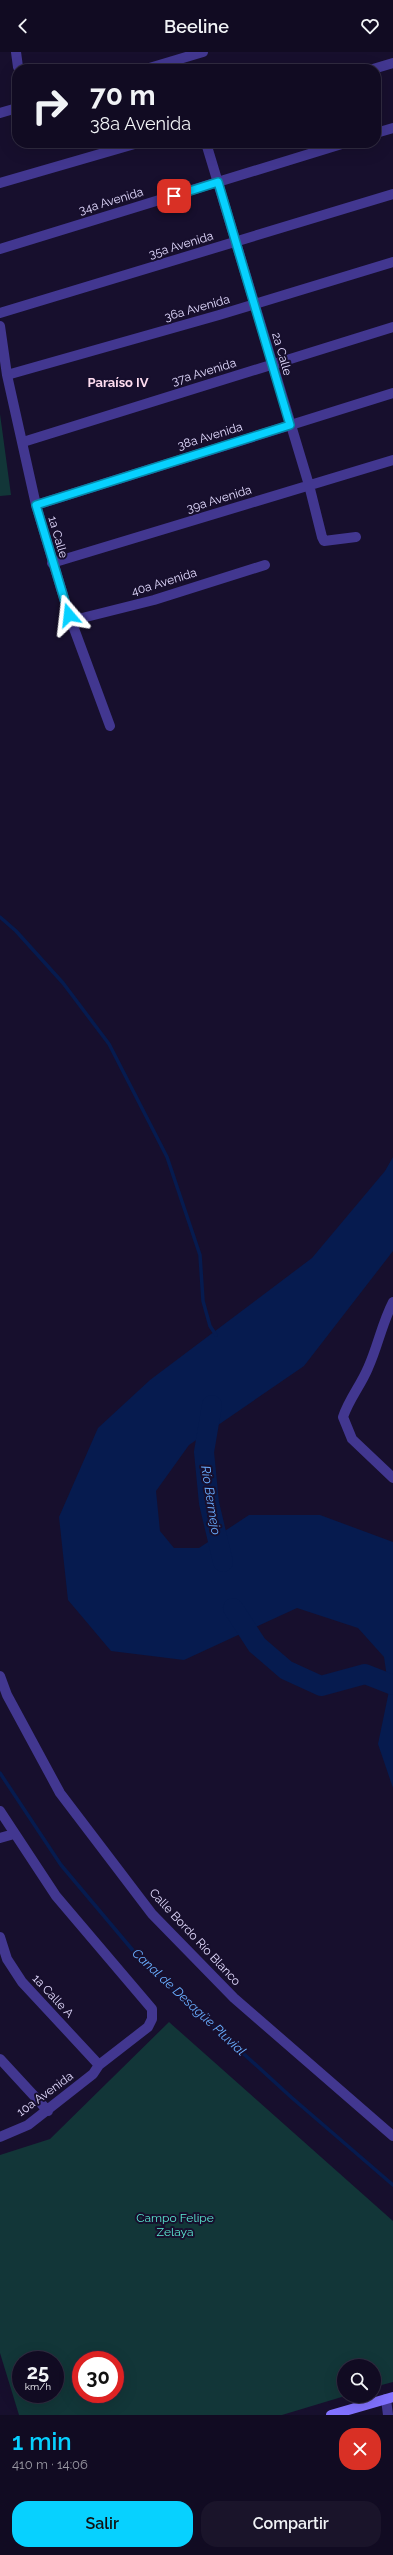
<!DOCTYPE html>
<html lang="es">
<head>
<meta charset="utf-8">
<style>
	:root { --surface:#110b22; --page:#1a142a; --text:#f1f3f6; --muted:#9c9ba5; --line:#302b40; --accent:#07d1ff }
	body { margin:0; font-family:Raleway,sans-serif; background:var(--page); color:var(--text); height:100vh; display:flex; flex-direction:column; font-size:15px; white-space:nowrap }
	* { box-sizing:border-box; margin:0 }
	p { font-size:13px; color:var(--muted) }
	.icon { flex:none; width:22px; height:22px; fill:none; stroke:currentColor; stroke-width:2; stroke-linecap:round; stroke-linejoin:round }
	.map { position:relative; height:2363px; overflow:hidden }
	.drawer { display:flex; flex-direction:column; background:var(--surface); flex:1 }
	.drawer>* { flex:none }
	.banner { position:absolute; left:12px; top:12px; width:369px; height:84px; border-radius:16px; box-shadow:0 4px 16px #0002,0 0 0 1px var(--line); background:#110b22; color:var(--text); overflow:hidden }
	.fabs { position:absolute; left:337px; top:2307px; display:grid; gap:8px }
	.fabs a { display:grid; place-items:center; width:44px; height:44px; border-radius:50%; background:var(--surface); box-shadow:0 4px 16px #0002,0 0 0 1px var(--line); font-size:20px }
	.speed { position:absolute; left:12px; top:2299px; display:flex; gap:8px; font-size:20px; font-weight:700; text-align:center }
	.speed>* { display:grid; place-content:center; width:52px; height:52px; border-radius:50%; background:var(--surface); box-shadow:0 4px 16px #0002,0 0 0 1px var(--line); line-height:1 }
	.speed small { font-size:10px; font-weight:400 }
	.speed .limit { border:6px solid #d22; background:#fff; color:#111 }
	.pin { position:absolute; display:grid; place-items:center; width:34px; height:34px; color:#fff; margin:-17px; border-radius:8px; box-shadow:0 2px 6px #0006 }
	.me { position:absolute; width:44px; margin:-22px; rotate:343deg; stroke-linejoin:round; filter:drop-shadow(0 0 3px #0008) }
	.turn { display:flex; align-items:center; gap:14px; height:84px; padding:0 12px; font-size:18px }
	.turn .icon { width:52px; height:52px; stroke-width:2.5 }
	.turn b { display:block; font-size:28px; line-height:34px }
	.round { display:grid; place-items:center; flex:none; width:42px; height:42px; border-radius:16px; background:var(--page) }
	.headline { display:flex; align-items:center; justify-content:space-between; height:68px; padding:0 12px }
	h1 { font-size:24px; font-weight:600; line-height:30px; color:var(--accent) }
	.cta { display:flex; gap:8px; margin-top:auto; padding:8px 12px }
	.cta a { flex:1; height:46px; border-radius:16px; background:var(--accent); color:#111; font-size:16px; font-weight:600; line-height:46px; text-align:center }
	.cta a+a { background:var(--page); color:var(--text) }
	header { display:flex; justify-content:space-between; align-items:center; height:52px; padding:0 12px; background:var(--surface); font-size:18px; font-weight:600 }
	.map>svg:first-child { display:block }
	.green { fill:#123638; fill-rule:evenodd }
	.water { fill:#061b4f }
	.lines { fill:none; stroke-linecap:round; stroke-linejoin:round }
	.stream { stroke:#061b4f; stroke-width:3.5 }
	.river { stroke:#061b4f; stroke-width:20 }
	.street { stroke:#423790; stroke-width:10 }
	.secondary { stroke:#8272ff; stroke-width:10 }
	.route-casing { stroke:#0588a6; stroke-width:10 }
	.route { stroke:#07d1ff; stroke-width:7 }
	.labels { text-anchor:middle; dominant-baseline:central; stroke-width:4; stroke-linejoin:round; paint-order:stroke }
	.street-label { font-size:12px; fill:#e3dbff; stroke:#170f2d }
	.park-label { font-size:12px; fill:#5cead3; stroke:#170f2d }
	.neighbourhood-label { font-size:13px; font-weight:bold; fill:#ffddf0; stroke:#170f2d }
	.water-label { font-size:13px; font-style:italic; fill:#69adff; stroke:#170f2d }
</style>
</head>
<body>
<header><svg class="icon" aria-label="back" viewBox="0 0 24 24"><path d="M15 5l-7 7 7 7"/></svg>Beeline<svg class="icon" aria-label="heart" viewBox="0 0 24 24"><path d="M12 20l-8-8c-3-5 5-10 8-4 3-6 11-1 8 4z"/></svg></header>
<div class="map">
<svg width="393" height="2363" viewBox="0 0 393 2363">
	<rect width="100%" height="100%" fill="#170f2d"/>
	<path class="green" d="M0 362 11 443 0 444Z
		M169 1970 393 2169V2330L374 2335V2314H344L345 2344 282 2363H19L0 2301V2103L50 2087ZM21 2308H55V2342H21ZM81 2308H115V2342H81Z"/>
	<path class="water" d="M393 1105V1199L304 1314 189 1393 156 1439 160 1479 174 1496H199L249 1463H320L393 1490V1736L378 1692 389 1639 384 1605 358 1576 297 1556 184 1608 111 1599 68 1548 59 1465 98 1376 150 1328 312 1206 385 1119Z"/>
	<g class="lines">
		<path class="stream" d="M0 865 16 879 63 931 109 992 167 1105 200 1203 203 1249 210 1274 216 1283
			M0 1721 61 1813 141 1908 291 2045 393 2133"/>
		<path class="river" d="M212 1353 204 1400 209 1451 223 1510
			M233 1556 257 1593 286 1618 321 1634 365 1622 393 1633"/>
		<path class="street" d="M16 0 18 15
			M146 17 203 0
			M373 17 393 11
			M0 61 17 56
			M376 81 393 76
			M206 91 309 433 322 485 324 489 356 485
			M0 131 138 91
			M0 197 345 91
			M0 261 393 142
			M0 274 7 323 36 453 69 563 110 674
			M7 323 219 263 393 210
			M23 390 393 275
			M36 453 393 341
			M52 511 393 408
			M69 563 82 566 154 548 265 513
			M393 1250C382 1271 378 1294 368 1316 361 1333 349 1347 343 1365L352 1387 393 1426
			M0 1624 7 1643 60 1741 152 1862 234 1946 393 2084
			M0 1759 56 1844 152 1957V1967L148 1975 99 2013 93 2022 28 2073 0 2085
			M0 1786 14 1782
			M0 1885 7 1907 22 1930 99 2013
			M0 2007 48 2059
			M386 2347 388 2363"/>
		<path class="secondary" d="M331 2363 393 2345"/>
	</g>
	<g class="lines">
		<defs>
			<path id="route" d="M69 563 36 453 290 373 218 130 174 144"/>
		</defs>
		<use href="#route" class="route-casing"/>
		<use href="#route" class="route"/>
	</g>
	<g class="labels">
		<g class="street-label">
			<text transform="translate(111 149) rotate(-17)">34a Avenida</text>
			<text transform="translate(181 193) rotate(-17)">35a Avenida</text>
			<text transform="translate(197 256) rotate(-16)">36a Avenida</text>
			<text transform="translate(282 302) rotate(74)">2a Calle</text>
			<text transform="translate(204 320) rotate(-17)">37a Avenida</text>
			<text transform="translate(210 384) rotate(-17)">38a Avenida</text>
			<text transform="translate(219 447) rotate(-17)">39a Avenida</text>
			<text transform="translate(58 485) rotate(74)">1a Calle</text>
			<text transform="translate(164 530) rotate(-17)">40a Avenida</text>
			<text transform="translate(195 1885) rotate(47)">Calle Bordo Río Blanco</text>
			<text transform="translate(53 1944) rotate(47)">1a Calle A</text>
			<text transform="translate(45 2042) rotate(-36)">10a Avenida</text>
		</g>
		<g class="park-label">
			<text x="175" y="2166">Campo Felipe<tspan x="175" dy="14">Zelaya</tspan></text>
		</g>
		<g class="neighbourhood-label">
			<text x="118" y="330">Paraíso IV</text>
		</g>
		<g class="water-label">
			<text transform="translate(211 1448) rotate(81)">Río Bermejo</text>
			<text transform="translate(189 1950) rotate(43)">Canal de Desagüe Pluvial</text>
		</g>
	</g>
</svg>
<div class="fabs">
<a><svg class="icon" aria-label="search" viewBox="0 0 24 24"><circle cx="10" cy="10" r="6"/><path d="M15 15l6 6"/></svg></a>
</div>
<div class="speed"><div>25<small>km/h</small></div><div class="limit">30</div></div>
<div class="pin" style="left:174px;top:144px;background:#d93025"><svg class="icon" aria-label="arrive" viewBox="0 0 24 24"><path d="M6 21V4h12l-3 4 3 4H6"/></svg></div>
<svg class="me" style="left:69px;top:563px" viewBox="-20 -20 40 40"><path d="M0-17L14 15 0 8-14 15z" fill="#07d1ff" stroke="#fff" stroke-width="4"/></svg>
<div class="banner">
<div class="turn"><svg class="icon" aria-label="right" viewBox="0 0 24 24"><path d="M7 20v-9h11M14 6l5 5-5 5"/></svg><div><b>70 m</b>38a Avenida</div></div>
</div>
</div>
<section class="drawer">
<div class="headline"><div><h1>1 min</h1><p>410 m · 14:06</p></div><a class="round" style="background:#d93025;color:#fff"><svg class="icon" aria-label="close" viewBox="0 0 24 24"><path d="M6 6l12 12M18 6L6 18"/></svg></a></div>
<div class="cta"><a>Salir</a><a>Compartir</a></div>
</section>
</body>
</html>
